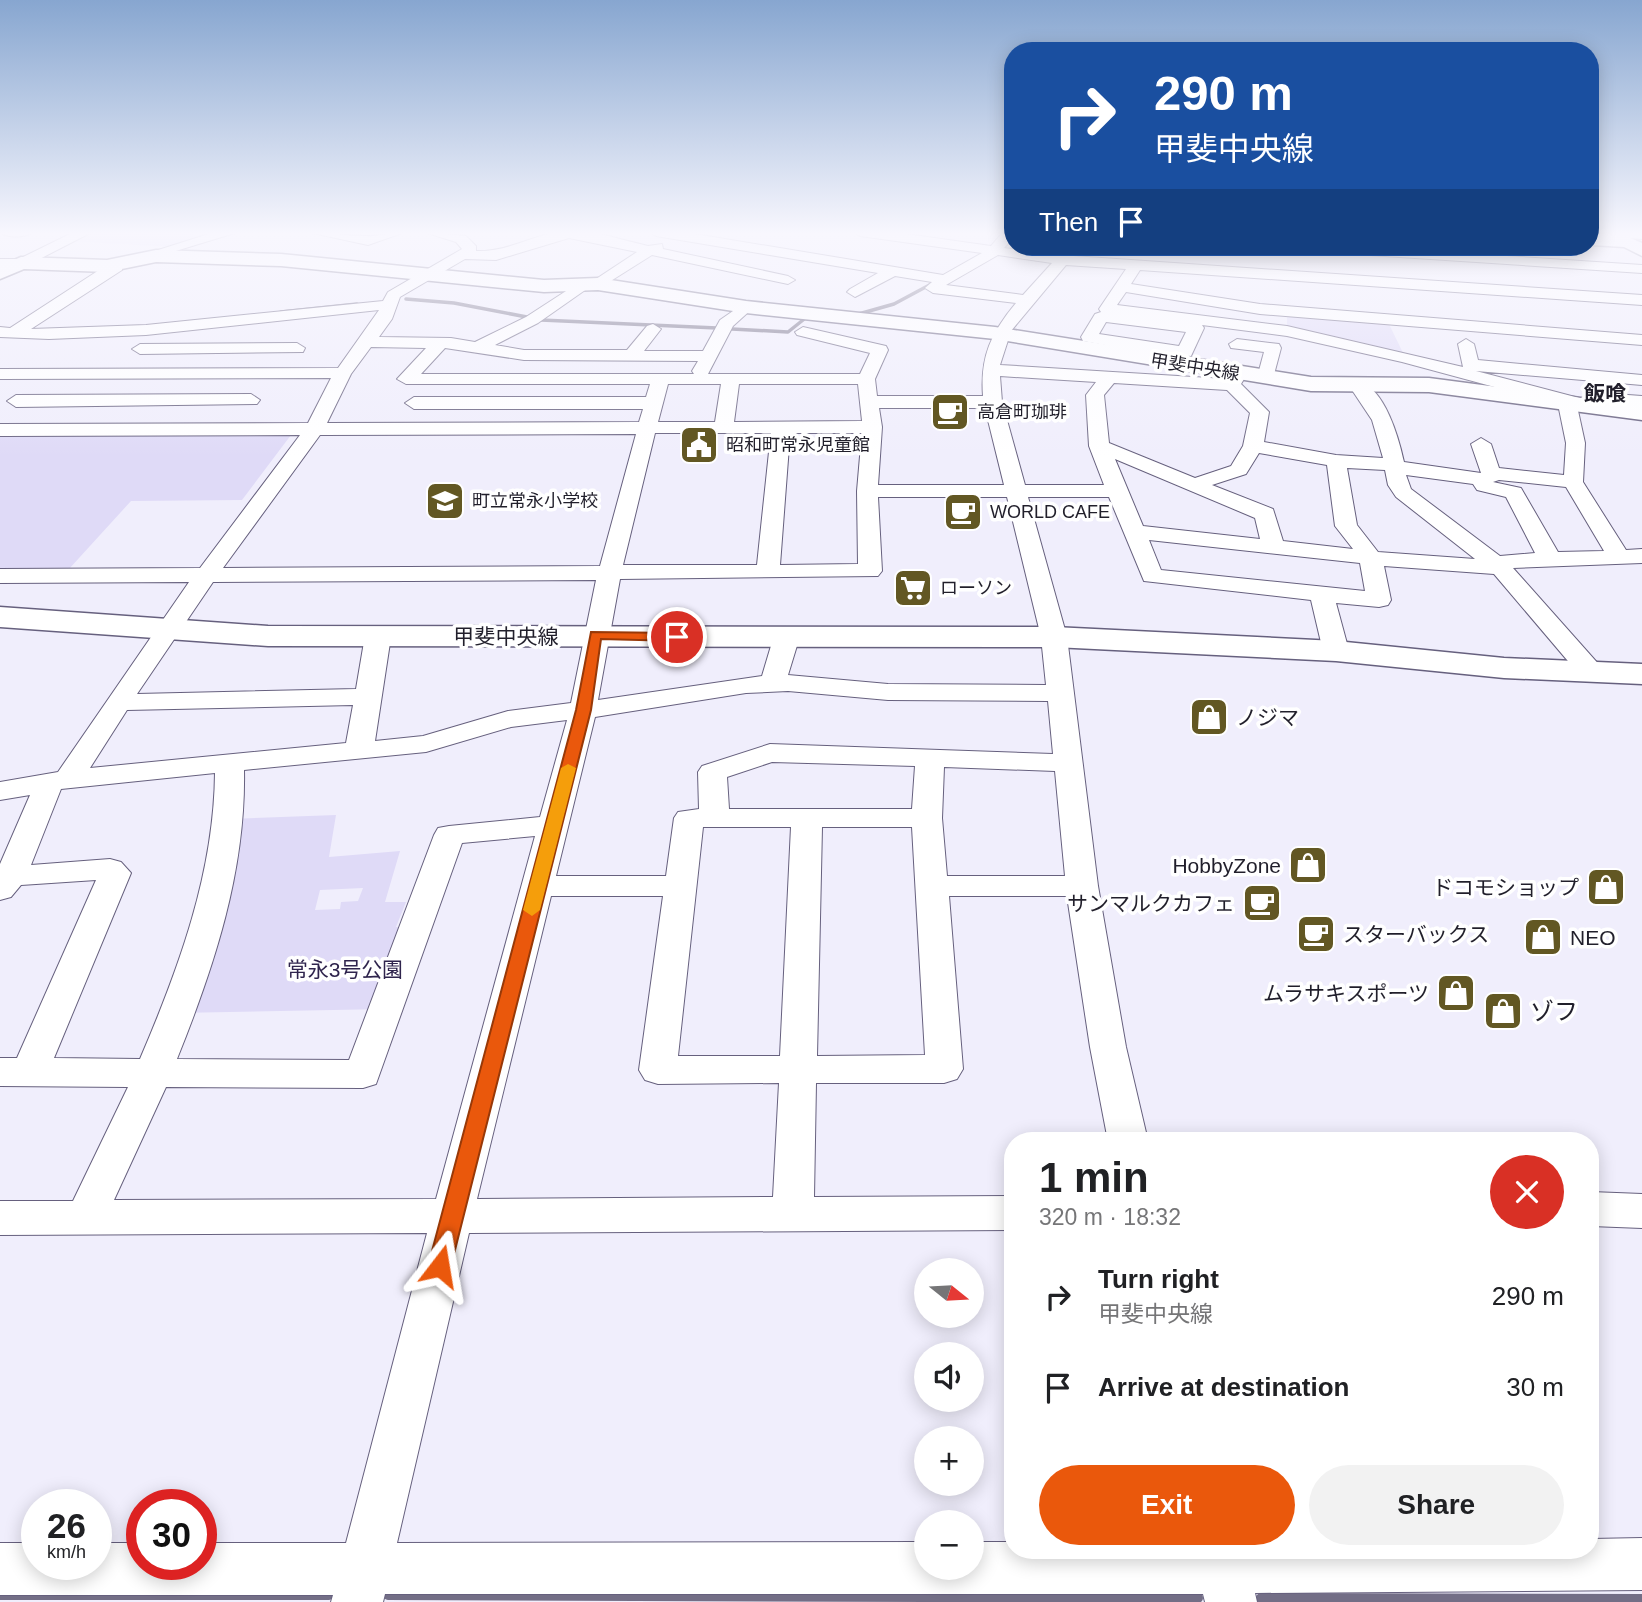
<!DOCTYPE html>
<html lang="en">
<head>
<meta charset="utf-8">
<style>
	:root { --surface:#fff; --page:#f2f2f2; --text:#202124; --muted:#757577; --accent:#ea580c }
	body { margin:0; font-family:Arial,"Noto Sans JP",sans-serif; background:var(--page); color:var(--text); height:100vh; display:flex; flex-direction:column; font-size:26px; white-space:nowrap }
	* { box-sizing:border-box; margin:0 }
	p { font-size:23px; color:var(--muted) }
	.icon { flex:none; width:38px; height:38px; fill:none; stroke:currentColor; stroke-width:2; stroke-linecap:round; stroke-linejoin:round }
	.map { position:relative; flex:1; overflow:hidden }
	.panel { position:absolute; left:1004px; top:1132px; width:595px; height:427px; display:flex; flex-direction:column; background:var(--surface); border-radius:28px; box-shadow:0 4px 18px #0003 }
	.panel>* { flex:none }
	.guide { position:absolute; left:1004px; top:42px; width:595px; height:214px; border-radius:28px; box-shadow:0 4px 18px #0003; background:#1a4fa0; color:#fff; overflow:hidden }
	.needle { width:46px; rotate:108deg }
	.buttons { position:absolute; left:914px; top:1258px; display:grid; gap:14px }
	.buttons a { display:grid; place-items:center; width:70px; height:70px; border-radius:50%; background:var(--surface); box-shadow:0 4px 18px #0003; font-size:35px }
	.speed { position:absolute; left:21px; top:1489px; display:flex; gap:14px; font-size:35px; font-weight:700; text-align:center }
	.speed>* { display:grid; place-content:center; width:91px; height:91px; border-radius:50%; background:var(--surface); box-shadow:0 4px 18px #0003; line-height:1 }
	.speed small { font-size:18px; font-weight:400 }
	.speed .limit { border:10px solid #d22; background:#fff; color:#111 }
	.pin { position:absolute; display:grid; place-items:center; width:60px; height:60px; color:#fff; margin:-30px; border:4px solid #fff; border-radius:50%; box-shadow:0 2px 7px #0007 }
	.me { position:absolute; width:77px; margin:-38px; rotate:14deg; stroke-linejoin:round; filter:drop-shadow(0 0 5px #0008) }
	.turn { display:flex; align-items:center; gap:24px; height:147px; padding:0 35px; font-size:32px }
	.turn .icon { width:91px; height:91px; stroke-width:2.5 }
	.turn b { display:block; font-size:49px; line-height:60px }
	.then { display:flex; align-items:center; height:66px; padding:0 35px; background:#0003; gap:14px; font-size:26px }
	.round { display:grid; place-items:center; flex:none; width:74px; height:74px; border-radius:37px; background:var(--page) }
	.headline { display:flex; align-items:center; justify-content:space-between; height:119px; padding:0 35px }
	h1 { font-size:42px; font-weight:800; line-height:52px }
	.primary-button { display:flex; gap:14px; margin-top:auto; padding:14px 35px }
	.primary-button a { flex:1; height:80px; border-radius:42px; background:var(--accent); color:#fff; font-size:28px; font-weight:800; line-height:80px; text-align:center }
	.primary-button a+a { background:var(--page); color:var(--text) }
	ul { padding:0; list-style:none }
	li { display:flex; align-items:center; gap:21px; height:91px; padding:0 35px }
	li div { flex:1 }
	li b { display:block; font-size:26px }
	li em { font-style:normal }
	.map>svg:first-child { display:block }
	.green { fill:#dfdaf7; fill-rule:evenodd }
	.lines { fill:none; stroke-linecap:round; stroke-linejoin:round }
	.stream-far1 { stroke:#736e86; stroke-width:3.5 }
	.stream { stroke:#736e86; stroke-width:10 }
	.minor-casing { stroke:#66607e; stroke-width:2 }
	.major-casing { stroke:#66607e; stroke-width:3 }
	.minor { fill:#fff; fill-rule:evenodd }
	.major { fill:#fff; fill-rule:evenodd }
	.route { fill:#ea580c; stroke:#983908; stroke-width:2 }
	.slow { fill:#f59e0b }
	.labels { text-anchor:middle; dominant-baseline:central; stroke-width:7; stroke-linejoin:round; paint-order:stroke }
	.far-street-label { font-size:18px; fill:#211f2b; stroke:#fff }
	.far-poi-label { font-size:18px; fill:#211f2b; stroke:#fff; text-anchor:start }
	.far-quarter-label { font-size:21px; font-weight:bold; fill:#211f2b; stroke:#fff }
	.street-label { font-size:21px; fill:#211f2b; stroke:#fff }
	.poi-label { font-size:21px; fill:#211f2b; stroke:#fff; text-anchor:end }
	.park-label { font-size:21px; fill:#2f244d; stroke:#fff }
	.near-poi-label { font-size:24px; fill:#211f2b; stroke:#fff; text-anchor:start }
</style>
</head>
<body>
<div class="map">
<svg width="1642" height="1602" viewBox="0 0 1642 1602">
	<rect width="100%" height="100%" fill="#f0eefc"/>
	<path class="green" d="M85 232H190L200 239 174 247 67 241Z
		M1287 312 1387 320 1405 357 1287 331Z
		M0 434 291 435 242 500 131 501 69 569H0Z
		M336 815 329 857 400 851 385 902H406L396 927H415L386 1009 176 1013 229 819ZM363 888 358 901 341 902 340 909 315 910 320 890Z"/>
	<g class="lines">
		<path class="stream-far1" d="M406 299 454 303 532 318
			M281 312 357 304
			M855 315 894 304 935 282
			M541 320 717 328
			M732 329 788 332 808 316"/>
		<path class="stream" d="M0 1595H329
			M388 1595 1198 1598
			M1261 1598 1642 1599"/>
		<defs>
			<path id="minor" d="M0 232H33C25 238 6 238 0 232Z
				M74 232H92L26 266 0 267V259H19Z
				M215 232H238L143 261 136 257Z
				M308 232C328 232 346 236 365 236 378 237 391 232 405 232L368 245Z
				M424 232 466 236 476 246V251C505 252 529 238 555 232 584 226 620 240 648 246L662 244 663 249 788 276 795 280 788 284 652 255 598 289 590 284 593 281 637 252 569 238 496 260 465 259 400 297 392 319 379 337 451 338 475 342 526 317 583 280 591 285 588 288 538 323 495 345 524 350H627L647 326 653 324 661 329 644 351H703L720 320 746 302 754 307 733 326 708 374H860L870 353 797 335 795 332 803 327 886 346 888 350 875 379 877 396H983C980 357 991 333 1016 303L933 293 925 288 932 282 895 276 855 297 847 292 850 289 878 273 656 236 649 232H683L943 275 982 253 860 236 853 232H892L991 246 1003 232H1013V238L1004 248 1059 255 1067 247H1081L1073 256 1642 295V305L1140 270 1131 284 1260 304 1642 335V345L1260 314 1126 292 1117 305 1287 326 1463 367 1458 344 1466 339 1474 344 1478 360 1642 375V385L1476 371 1579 398 1581 402 1577 406 1585 443 1583 482 1626 550 1642 549V563L1513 568 1602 668 1606 674 1602 680H1584L1494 574 1384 566 1391 600 1388 605 1379 607 1336 603 1349 651 1345 656H1327L1323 651 1311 600 1144 581 1109 497H1028L1067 637 1098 886 1126 1047 1148 1141H1108L1090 1047 1067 896H949L963 1069 957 1079 944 1083H816L814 1197 1013 1196V1230L469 1233 397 1543 926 1542V1568H971V1542H1013V1550H1591V1539L1642 1538V1590L1255 1593 1257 1602H1205L1203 1594H385L383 1602H331L333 1595H0V1543H37V1564H96V1543H142V1564H201V1543H346L427 1233 0 1235V1201H73L128 1087 0 1086V1058H17L96 880 21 885 11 897 0 900V864L30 795 0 800V782L58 772 189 582 0 583V569L200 568 300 435 0 436V424L308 423 331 378 0 379V369L338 368 379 310 146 335 49 339 0 337V327L10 328 113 261 122 264V270L31 329 146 325 383 301 388 292 462 249 456 242ZM998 255 1052 263 1023 295 946 285ZM1066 265 1126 269 1099 309 1101 312 1095 314 1081 337 1083 341 1127 349 1121 356 1124 360H1136L1143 352 1191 356 1204 328 1202 325 1287 336 1402 362 1558 404 1566 443 1564 475 1499 468 1491 444 1481 438 1471 444 1481 473 1404 462C1399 439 1385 388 1359 382L1350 387 1372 420 1383 458 1336 455 1264 442 1269 412 1241 384 1247 374 1238 369 1232 370 1226 379 1000 365 1011 331ZM1106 322 1186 332 1179 346 1099 334ZM371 347 426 348 397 379 406 384H650L646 397H414L405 403 414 409H643L639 422 327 423 351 374ZM445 348 524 360 698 361 692 371 694 374H421ZM1000 376 1096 382 1086 395 1089 446 1104 485H1025L1002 402ZM1114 383 1227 390 1250 413 1243 446 1231 466 1195 478 1109 443 1104 395ZM668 384H721L715 422H658ZM739 384H858L862 421 734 422ZM879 408H985L1004 485H878L882 427ZM655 433H771L757 565H623ZM790 433H862L857 491 858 564 780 565ZM636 434 600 566 223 568 320 435ZM1259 453 1327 465 1335 526 1353 549 1283 541 1273 509 1212 485 1246 474ZM1115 459 1255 518 1260 539 1143 526ZM1347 468 1385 470 1388 485 1396 497 1475 559 1378 552 1357 525ZM1406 475 1473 484 1477 490 1506 497 1535 553 1500 556 1411 489ZM1499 480 1566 487 1604 551 1558 552 1521 488 1493 482ZM878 497H1007L1041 637 1046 685 888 684 788 675 799 639 795 634H777L773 639 762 676 598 700 620 579 878 576 882 571ZM1149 540 1360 563 1365 591 1161 570ZM596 580 571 703 508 711 423 736 375 741 391 636 387 631H369L365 636 356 689 137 694 213 582ZM788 691 888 700 1048 701 1053 754 770 744 702 766 698 772 699 809 678 812 674 818 666 876H556L595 717 746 693ZM353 705 346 743 90 768 127 710ZM567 720 540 817 449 826 438 828 434 835 349 1060 177 1059C214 967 246 871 244 770L426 752 511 727ZM772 762 915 766 912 809H729L727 777ZM944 767 1055 771 1065 876H947L942 818ZM215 773C214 873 179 968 140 1059L54 1058 131 873 121 862 110 859 31 865 61 789ZM703 827H791L780 1056H678ZM822 827H912L925 1055 817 1056ZM535 836 436 1199 114 1200 166 1087 363 1088 376 1084 462 843ZM551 896H663L639 1070 645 1080 658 1084 779 1083 773 1197 477 1199Z
				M1591 232H1642V239L1597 236Z
				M1301 247H1369L1642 265V273L1308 251Z
				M1237 339 1279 344 1281 348 1272 382 1266 383 1257 378 1264 352 1231 348 1229 344Z
				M297 343 305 348 303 352 140 354 132 349 140 344Z
				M251 394 260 400 257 404 16 407 7 401 16 395Z
				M1628 395 1642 396V408L1621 405 1619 401 1621 397Z
				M1591 1192 1642 1194V1228L1591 1226Z"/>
			<path id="major" d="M1591 235 1628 237 1642 243V256L1624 247 1591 245Z
				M156 250 281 254 544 280 598 278 746 301 995 327 1311 377 1429 378 1642 406V420L1429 392 1311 391 995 339 746 313 598 290 544 292 281 266 156 262 107 272 24 269 0 279V266L21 257 107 260Z
				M0 607 268 626 1054 627 1336 641 1504 658 1642 664V684L1504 678 1336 661 1054 647 268 646 0 627Z"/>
		</defs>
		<use href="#minor" class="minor-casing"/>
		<use href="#major" class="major-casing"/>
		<use href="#minor" class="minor"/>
		<use href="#major" class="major"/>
	</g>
	<linearGradient id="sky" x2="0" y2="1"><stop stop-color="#87a6d0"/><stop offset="0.51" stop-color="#f8f7fe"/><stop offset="1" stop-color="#f8f7fe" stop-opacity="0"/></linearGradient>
	<rect width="1642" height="457" fill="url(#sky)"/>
	<path class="route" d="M591 632 677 633 684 637 677 641 601 639 591 710 451 1266 448 1273 440 1276 432 1273 428 1266 576 710Z"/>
	<path class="slow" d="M568 764 576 768 540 910 532 916 523 910 561 768Z"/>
	<defs>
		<symbol id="cafe-square" viewBox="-11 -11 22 22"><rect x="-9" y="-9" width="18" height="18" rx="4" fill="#625723" stroke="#fff"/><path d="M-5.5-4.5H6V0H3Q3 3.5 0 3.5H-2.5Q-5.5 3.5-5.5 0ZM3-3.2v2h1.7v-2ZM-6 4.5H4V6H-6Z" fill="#fff"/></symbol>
		<symbol id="civic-square" viewBox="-11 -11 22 22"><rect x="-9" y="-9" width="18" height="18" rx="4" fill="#625723" stroke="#fff"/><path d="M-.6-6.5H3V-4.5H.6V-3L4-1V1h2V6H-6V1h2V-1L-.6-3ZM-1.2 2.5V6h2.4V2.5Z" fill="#fff"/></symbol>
		<symbol id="school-square" viewBox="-11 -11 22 22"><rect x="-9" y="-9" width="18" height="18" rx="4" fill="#625723" stroke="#fff"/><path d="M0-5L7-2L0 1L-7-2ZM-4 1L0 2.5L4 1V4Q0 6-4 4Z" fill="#fff"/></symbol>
		<symbol id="supermarket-square" viewBox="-11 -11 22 22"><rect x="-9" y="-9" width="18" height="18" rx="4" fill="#625723" stroke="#fff"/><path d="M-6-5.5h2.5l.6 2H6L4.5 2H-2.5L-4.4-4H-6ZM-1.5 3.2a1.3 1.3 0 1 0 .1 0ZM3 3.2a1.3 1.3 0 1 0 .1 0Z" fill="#fff"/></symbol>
		<symbol id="shop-square" viewBox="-11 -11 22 22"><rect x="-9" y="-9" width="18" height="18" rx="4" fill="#625723" stroke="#fff"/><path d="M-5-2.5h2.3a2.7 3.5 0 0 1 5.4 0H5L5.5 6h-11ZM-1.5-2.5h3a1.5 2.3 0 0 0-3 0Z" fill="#fff"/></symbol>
	</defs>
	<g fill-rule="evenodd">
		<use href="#cafe-square" x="928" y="390" width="44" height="44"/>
		<use href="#civic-square" x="677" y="423" width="44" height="44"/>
		<use href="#school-square" x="423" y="479" width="44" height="44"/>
		<use href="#cafe-square" x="941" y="490" width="44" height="44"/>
		<use href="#supermarket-square" x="891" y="566" width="44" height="44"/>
		<use href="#shop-square" x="1187" y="695" width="44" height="44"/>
		<use href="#shop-square" x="1286" y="843" width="44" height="44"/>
		<use href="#shop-square" x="1584" y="865" width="44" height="44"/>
		<use href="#cafe-square" x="1240" y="881" width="44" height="44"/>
		<use href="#cafe-square" x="1294" y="912" width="44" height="44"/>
		<use href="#shop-square" x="1521" y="915" width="44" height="44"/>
		<use href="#shop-square" x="1434" y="971" width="44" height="44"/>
		<use href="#shop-square" x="1481" y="989" width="44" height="44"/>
	</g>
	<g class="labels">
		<g class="far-street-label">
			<text transform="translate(1195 367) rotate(9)">甲斐中央線</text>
		</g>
		<g class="far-poi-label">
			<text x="977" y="412">高倉町珈琲</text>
			<text x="726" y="445">昭和町常永児童館</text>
			<text x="472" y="501">町立常永小学校</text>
			<text x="990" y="512">WORLD CAFE</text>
			<text x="940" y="588">ローソン</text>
		</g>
		<g class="far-quarter-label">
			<text x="1605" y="393">飯喰</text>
		</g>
		<g class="street-label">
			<text x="506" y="636">甲斐中央線</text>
		</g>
		<g class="poi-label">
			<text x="1236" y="717" text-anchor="start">ノジマ</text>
			<text x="1281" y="865">HobbyZone</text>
			<text x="1579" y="887">ドコモショップ</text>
			<text x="1235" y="903">サンマルクカフェ</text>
			<text x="1343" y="934" text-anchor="start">スターバックス</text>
			<text x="1570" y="937" text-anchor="start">NEO</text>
			<text x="1429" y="993">ムラサキスポーツ</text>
		</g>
		<g class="park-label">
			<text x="345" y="969">常永3号公園</text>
		</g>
		<g class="near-poi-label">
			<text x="1530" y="1011">ゾフ</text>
		</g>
	</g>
</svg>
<div class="buttons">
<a><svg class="needle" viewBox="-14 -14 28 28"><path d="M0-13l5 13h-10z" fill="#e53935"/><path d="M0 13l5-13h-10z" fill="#757577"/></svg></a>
<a><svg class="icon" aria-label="sound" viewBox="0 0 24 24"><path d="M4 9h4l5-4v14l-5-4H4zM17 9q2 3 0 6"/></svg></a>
<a>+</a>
<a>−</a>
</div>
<div class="speed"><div>26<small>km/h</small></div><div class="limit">30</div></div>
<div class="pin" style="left:677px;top:637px;background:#d93025"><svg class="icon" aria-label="arrive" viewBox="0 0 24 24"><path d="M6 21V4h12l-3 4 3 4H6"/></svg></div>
<svg class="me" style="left:440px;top:1266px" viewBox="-20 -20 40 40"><path d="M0-17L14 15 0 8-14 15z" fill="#ea580c" stroke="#fff" stroke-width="4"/></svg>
<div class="guide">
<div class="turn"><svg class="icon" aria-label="right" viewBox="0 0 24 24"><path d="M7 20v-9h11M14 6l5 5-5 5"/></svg><div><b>290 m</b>甲斐中央線</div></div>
<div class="then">Then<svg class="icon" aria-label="arrive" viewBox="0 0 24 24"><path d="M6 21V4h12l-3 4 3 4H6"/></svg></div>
</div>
<section class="panel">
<div class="headline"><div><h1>1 min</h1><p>320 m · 18:32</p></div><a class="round" style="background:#d93025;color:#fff"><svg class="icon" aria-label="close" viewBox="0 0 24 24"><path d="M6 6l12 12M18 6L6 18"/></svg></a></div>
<ul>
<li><svg class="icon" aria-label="right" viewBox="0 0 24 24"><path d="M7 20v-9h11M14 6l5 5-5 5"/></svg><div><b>Turn right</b><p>甲斐中央線</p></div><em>290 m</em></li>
<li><svg class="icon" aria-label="arrive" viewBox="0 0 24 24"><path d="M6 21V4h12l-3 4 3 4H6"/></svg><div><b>Arrive at destination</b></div><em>30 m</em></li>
</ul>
<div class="primary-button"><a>Exit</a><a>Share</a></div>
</section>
</div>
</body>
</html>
